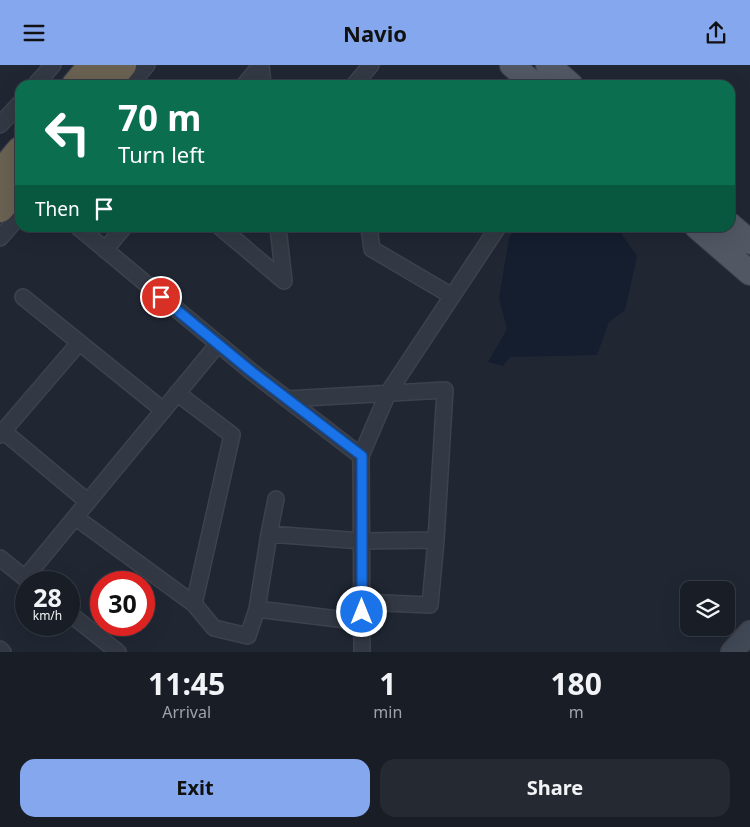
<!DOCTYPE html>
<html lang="en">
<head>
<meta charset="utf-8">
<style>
	:root { --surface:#181d26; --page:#252a32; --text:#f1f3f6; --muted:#9fa2a7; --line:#363b43; --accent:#85a7ee }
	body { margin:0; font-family:"Noto Sans",sans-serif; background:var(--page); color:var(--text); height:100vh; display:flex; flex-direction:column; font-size:19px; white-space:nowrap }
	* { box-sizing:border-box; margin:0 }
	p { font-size:16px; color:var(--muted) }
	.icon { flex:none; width:28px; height:28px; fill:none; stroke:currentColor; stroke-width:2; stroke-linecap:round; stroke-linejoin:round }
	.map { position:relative; height:587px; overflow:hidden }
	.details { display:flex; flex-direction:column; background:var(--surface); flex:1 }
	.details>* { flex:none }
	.hud { position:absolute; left:15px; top:15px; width:720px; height:152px; border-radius:15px; box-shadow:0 5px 20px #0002,0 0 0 1px var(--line); background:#0b6e4f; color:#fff; overflow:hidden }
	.buttons { position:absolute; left:680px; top:516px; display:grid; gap:10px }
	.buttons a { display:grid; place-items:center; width:55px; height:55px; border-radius:10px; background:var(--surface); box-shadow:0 5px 20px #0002,0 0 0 1px var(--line); font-size:25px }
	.speed { position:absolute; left:15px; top:506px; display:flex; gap:10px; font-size:25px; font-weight:700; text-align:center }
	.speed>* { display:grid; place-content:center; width:65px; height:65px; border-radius:50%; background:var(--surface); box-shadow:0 5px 20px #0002,0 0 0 1px var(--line); line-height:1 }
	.speed small { font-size:12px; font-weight:400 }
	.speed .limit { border:8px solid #d22; background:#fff; color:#111 }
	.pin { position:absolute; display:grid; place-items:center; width:42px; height:42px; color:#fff; margin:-21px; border:2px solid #fff; border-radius:50%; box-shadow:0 1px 5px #0007 }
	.me { position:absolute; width:55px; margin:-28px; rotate:0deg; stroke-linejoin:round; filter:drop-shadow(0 0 4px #0008) }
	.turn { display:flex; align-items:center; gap:18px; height:105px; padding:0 20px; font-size:22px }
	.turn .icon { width:65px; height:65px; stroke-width:2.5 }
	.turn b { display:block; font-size:35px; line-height:42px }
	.then { display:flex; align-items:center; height:48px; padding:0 20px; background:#0003; gap:10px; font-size:19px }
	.eta { display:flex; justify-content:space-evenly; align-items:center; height:85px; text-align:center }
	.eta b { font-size:30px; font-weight:700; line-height:35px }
	.primary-button { display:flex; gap:10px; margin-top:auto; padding:10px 20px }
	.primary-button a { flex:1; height:58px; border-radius:15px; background:var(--accent); color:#111; font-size:20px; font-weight:700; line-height:58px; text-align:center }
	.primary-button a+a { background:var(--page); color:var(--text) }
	header { display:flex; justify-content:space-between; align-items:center; height:65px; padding:0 20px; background:var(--accent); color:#111; font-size:22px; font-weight:700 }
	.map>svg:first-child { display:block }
	.water { fill:#151e2f }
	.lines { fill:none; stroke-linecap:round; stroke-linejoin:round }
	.street-casing { stroke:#3d424d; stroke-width:18 }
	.secondary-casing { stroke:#3d424d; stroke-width:24 }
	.primary-casing { stroke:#3d424d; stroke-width:26 }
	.highway-casing { stroke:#3e434e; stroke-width:30 }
	.street { stroke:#333944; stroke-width:15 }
	.secondary { stroke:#414856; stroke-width:21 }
	.primary { stroke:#515864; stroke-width:24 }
	.highway { stroke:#696151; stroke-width:28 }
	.route-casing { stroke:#114b97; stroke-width:12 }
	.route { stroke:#1a73e8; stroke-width:9 }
</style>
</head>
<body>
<header><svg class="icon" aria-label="menu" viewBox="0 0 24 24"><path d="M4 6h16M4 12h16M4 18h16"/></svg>Navio<svg class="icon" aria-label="share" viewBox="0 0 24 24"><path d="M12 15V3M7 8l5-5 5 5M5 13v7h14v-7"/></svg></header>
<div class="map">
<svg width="750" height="587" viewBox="0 0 750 587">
	<rect width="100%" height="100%" fill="#202733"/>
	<path class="water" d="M516 162 619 163 624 173 637 191 625 245 609 257 597 290 510 292 503 301 488 297 507 264 499 233 509 173Z"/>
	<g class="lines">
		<defs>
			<path id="street" d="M261 0 263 20
				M35 20 53 0
				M130 20 147 0
				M244 20 261 0
				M354 20 371 0
				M0 60 20 38
				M78 162 252 307 361 391 362 587
				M220 162 284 216 278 162
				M369 162 372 184 452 231
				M0 173 20 150
				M105 185 124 162
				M23 232 163 345
				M287 334 445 325 436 475
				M3 366 88 437
				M0 370 79 278
				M361 391 388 328 498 162
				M75 452 194 539 232 370 177 328
				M269 469 276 434
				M0 493 31 518
				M25 513 218 279
				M362 537 430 540 436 475 362 476 269 469 257 544 362 557
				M194 539 214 563 248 571 257 544
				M69 548 118 587
				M0 584 3 587"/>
			<path id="secondary" d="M732 587 750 567"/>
			<path id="primary" d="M512 0 535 20
				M548 0 571 20
				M730 160 750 177
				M697 162 750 208"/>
			<path id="highway" d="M76 20 93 0
				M105 20 122 0
				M0 110 20 86
				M0 143 20 119"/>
		</defs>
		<use href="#street" class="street-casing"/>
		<use href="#secondary" class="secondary-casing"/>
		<use href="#primary" class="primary-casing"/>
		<use href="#highway" class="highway-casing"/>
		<use href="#street" class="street"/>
		<use href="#secondary" class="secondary"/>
		<use href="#primary" class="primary"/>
		<use href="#highway" class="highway"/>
	</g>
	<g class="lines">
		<defs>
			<path id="route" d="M161 232 252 307 362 391V547"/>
		</defs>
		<use href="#route" class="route-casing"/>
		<use href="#route" class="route"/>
	</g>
</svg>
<div class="buttons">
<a><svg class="icon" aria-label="layers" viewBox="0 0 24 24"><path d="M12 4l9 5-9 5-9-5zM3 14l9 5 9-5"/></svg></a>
</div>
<div class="speed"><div>28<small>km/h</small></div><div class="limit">30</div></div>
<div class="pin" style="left:161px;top:232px;background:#d93025"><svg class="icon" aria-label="arrive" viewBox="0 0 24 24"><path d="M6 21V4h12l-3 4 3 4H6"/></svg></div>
<svg class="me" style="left:362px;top:547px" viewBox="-20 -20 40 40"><circle r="17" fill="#1a73e8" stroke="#fff" stroke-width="3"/><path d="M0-11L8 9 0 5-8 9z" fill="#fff"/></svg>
<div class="hud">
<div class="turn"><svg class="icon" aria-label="left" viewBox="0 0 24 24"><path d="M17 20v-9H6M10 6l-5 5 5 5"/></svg><div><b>70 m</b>Turn left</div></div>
<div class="then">Then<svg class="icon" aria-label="arrive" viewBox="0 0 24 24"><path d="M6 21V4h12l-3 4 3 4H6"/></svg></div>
</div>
</div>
<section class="details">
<div class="eta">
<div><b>11:45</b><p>Arrival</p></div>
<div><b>1</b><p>min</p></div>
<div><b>180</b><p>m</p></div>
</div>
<div class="primary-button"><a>Exit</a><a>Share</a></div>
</section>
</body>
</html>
